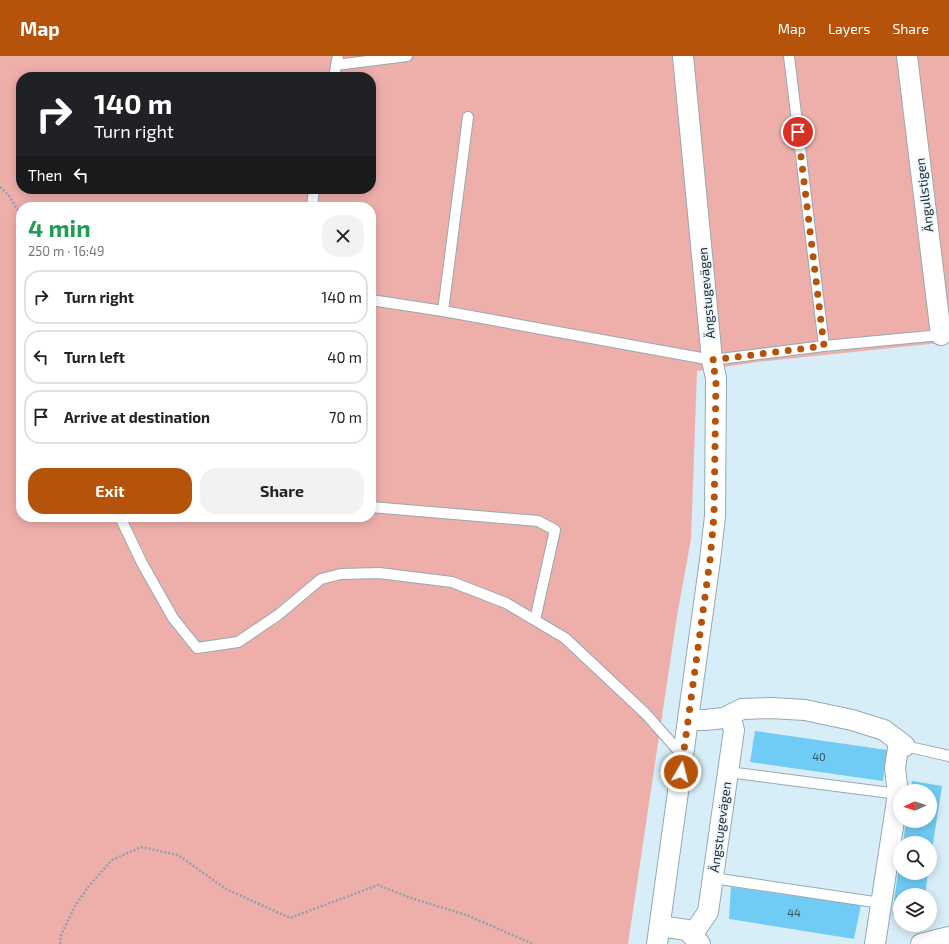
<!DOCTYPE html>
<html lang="en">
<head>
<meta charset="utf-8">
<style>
	:root { --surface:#fff; --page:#f2f2f2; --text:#222; --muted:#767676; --line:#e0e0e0; --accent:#b45309 }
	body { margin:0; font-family:"Exo 2",sans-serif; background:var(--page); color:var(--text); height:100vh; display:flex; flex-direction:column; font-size:15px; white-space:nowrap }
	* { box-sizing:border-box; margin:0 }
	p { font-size:13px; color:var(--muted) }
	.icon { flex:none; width:22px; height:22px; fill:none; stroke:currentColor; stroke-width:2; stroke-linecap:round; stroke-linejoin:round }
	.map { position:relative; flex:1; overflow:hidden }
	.details { position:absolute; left:16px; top:146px; width:360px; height:320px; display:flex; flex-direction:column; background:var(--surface); border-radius:16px; box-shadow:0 2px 10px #0003 }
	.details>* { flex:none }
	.guide { position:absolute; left:16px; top:16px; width:360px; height:122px; border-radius:16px; box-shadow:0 2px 10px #0003; background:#202124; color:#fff; overflow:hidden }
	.needle { width:26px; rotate:267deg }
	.tools { position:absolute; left:893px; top:728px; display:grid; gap:8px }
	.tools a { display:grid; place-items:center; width:44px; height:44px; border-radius:50%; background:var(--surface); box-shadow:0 2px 10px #0003; font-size:20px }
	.pin { position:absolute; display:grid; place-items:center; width:34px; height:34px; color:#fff; margin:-17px; border:2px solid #fff; border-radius:50%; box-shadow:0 1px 4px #0007 }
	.me { position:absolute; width:44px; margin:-22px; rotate:8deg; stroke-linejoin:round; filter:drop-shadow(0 0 3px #0008) }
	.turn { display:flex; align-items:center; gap:14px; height:84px; padding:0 12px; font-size:18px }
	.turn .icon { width:52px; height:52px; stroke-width:2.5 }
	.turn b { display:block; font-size:28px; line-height:34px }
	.then { display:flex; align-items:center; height:38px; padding:0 12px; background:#0003; gap:8px; font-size:15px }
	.round { display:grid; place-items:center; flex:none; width:42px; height:42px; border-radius:16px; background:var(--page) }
	.summary { display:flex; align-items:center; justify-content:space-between; height:68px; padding:0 12px }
	h1 { font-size:24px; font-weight:700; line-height:30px; color:#1e9e55 }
	.primary-button { display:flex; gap:8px; margin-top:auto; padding:8px 12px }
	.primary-button a { flex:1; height:46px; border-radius:16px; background:var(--accent); color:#fff; font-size:16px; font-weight:700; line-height:46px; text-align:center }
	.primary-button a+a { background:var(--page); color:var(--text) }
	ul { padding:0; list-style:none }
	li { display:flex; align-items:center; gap:12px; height:54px; margin:0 8px 6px; padding:0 4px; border:2px solid var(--line); border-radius:16px }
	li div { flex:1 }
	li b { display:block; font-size:15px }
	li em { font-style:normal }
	header { display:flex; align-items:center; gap:24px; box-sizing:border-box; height:56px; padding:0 20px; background:var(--accent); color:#fff }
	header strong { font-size:19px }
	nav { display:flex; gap:22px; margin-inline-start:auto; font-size:14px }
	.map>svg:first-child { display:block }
	.green { fill:#eeafab; fill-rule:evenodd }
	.building { fill:#70ccf5 }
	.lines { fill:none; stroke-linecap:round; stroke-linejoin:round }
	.service-casing { stroke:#95a9b3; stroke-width:12 }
	.minor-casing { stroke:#95a9b3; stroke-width:22 }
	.path { stroke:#90a1a9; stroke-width:2.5; stroke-dasharray:2 2; stroke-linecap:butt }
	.service { stroke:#fff; stroke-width:10 }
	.minor { stroke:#fff; stroke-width:20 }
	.route { stroke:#b45309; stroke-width:7; stroke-dasharray:0 12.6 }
	.labels { text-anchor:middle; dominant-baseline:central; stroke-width:3.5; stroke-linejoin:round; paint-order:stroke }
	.number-label { font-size:11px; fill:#33505e }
	.street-label { font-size:13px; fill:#1f272b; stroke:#ebf8ff }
</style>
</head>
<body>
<header>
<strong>Map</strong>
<nav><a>Map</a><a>Layers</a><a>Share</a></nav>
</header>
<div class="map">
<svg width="949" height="888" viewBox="0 0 949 888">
	<rect width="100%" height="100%" fill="#d7edf7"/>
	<path class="green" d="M0 0H949V286L757 306 697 315 691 483 677 560 628 888H0ZM21 21H371V133H21ZM21 151H371V461H21Z"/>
	<path class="building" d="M755 675 887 694 883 725 750 706Z
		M912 725 942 730 931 800H930V787H903L906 765H930V735H911Z
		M899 810H900V817H928L925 839H900V861L892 859Z
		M731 831 861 849 854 883 729 863Z"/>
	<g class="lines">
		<defs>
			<path id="service" d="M789 0 824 290
				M336 9 407 0
				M334 21 338 0
				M312 151 314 133
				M371 244 443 255 712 304 824 290 941 279 944 278
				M443 255 468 61
				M371 451 538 465 555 474 535 564
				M120 461 142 507 173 562 197 592 238 586 278 559 321 523 341 518 379 517 452 526 506 547 565 582 646 658 683 700
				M905 690 949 700
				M728 716 898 738
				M713 822 881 847"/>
			<path id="minor" d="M907 0 941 279
				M688 664H705L724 662 742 653 771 652 805 654 852 664 884 674 905 690
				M660 870 687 874 700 888
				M692 879 708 856 734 674 730 659
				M657 888 710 504 715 460 716 322 712 304 683 0
				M875 888 898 738 895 712 899 686
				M921 888 949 881"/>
		</defs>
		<use href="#service" class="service-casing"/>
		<use href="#minor" class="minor-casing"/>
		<path class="path" d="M0 131 9 140 21 159
			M60 888 61 879 75 850 88 831 112 804 141 791 178 799 226 833 290 862 378 829 408 841 469 860 533 888"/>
		<use href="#service" class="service"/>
		<use href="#minor" class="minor"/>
	</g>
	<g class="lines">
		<path class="route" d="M681 716 710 504 714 460 716 322 712 304 824 290 798 76"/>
	</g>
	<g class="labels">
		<g class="number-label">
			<text x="819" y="700">40</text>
			<text x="794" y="856">44</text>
		</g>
		<g class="street-label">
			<text transform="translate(924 139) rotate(-97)">Ängullstigen</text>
			<text transform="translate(706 237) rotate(-95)">Ängstugevägen</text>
			<text transform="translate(720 771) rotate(-82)">Ängstugevägen</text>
		</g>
	</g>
</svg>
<div class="tools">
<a><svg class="needle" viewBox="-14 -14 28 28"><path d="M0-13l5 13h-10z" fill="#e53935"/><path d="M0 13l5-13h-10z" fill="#767676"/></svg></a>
<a><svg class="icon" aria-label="search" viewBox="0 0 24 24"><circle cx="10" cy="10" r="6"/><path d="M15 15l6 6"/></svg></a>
<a><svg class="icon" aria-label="layers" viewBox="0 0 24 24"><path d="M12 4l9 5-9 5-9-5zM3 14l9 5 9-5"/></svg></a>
</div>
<div class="pin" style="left:798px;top:76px;background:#d93025"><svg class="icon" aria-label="arrive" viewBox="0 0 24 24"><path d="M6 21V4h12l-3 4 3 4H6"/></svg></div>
<svg class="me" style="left:681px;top:716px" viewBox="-20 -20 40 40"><circle r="17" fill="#b45309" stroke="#fff" stroke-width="3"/><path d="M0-11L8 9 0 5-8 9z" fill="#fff"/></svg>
<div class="guide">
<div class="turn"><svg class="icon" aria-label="right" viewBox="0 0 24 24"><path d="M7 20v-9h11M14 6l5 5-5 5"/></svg><div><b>140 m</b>Turn right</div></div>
<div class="then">Then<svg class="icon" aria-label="left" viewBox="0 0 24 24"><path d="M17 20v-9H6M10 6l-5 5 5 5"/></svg></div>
</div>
<section class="details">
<div class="summary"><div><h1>4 min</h1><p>250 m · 16:49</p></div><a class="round"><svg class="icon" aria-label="close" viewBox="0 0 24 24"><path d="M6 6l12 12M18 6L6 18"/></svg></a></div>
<ul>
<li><svg class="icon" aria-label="right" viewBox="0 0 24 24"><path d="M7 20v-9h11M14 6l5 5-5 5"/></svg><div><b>Turn right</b></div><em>140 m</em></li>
<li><svg class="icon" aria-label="left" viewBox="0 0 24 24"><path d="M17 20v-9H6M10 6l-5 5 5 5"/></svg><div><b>Turn left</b></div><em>40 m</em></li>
<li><svg class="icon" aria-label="arrive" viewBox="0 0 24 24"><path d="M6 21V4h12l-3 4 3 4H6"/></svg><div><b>Arrive at destination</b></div><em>70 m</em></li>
</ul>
<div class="primary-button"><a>Exit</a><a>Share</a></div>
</section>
</div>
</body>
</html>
